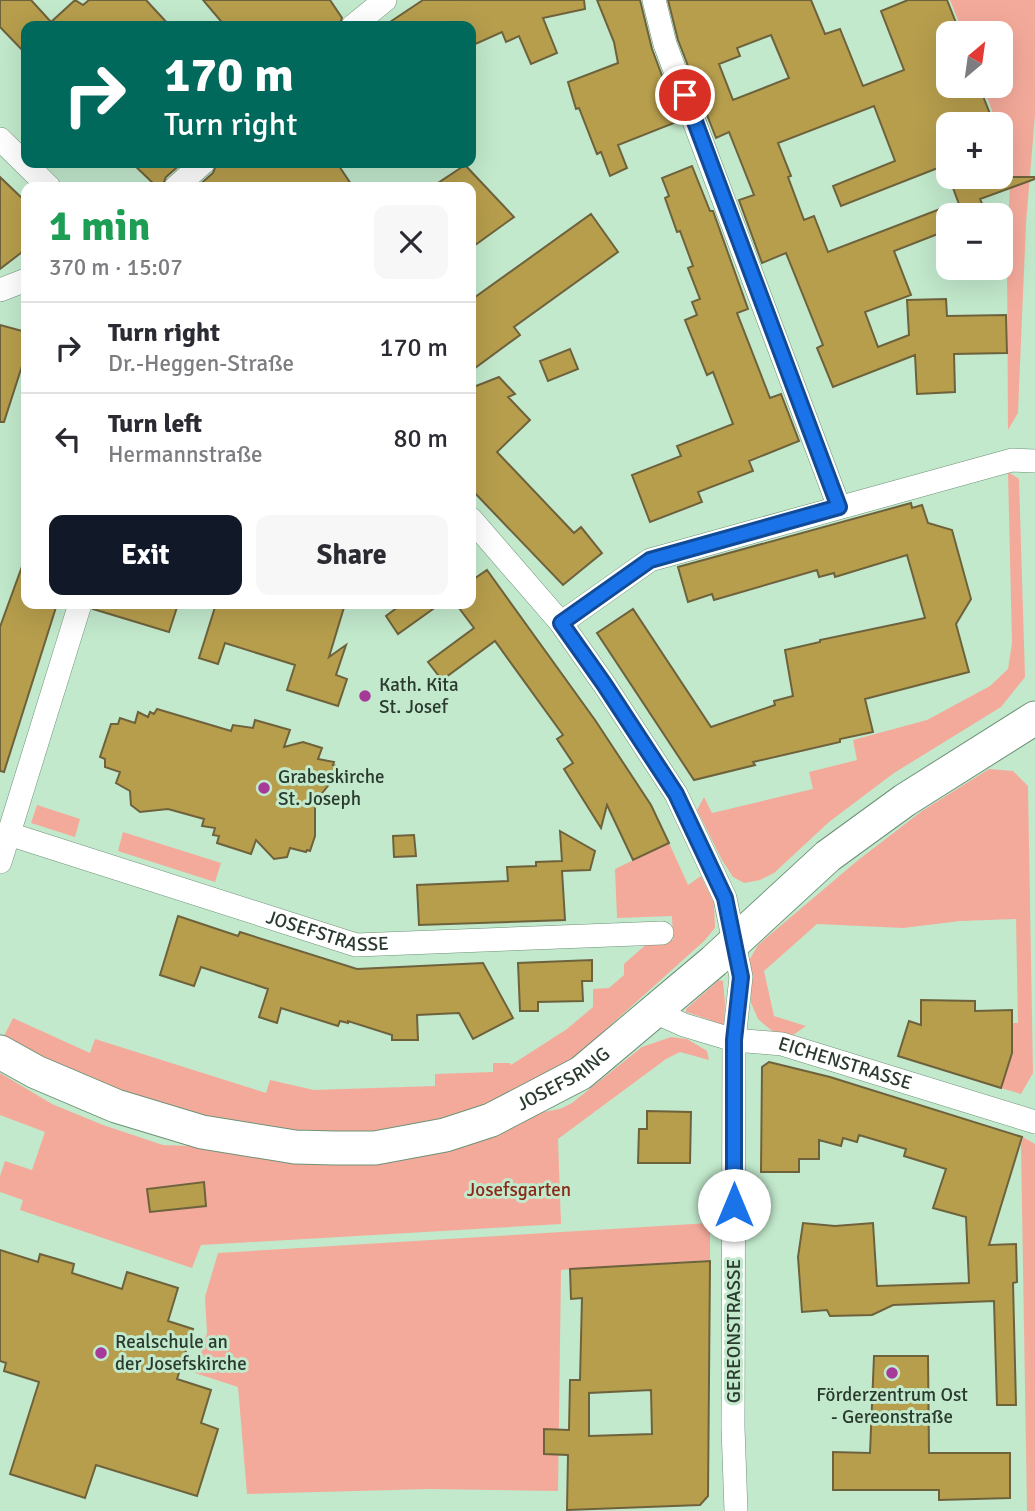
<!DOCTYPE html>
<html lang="en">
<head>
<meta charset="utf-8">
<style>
	:root { --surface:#fff; --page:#f7f7f7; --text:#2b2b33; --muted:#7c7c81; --line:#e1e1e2; --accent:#111827 }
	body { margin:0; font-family:Signika,sans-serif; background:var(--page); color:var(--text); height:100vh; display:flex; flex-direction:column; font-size:26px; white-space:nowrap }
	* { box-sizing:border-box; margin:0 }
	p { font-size:23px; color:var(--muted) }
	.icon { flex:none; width:38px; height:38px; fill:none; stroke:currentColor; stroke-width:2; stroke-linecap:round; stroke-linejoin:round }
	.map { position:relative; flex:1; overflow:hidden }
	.side { position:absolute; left:21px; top:182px; width:455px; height:427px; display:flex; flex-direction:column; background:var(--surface); border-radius:14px; box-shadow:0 7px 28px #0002 }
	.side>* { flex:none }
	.hud { position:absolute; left:21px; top:21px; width:455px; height:147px; border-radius:14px; box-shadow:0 7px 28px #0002; background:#00695c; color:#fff; overflow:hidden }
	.needle { width:46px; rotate:29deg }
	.fabs { position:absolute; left:936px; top:21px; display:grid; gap:14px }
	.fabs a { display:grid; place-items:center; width:77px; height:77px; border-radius:14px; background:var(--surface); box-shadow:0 7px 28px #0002; font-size:35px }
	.pin { position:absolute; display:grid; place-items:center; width:60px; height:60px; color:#fff; margin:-30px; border:4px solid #fff; border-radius:50%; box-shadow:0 2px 7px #0007 }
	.me { position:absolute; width:77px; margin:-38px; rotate:0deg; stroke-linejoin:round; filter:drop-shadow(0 0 5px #0008) }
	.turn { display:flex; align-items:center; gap:24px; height:147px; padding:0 28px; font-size:32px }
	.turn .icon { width:91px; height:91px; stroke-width:2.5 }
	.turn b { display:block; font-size:49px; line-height:60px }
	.round { display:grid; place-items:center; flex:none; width:74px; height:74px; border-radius:14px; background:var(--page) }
	.overview { display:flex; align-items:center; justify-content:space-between; height:119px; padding:0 28px }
	h1 { font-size:42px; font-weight:700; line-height:52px; color:#1e9e55 }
	.cta { display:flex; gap:14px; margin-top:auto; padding:14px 28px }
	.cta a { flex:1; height:80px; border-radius:14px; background:var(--accent); color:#fff; font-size:28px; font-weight:700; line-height:80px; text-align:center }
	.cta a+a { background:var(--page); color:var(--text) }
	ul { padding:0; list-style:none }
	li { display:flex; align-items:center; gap:21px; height:91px; padding:0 28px; border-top:2px solid var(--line) }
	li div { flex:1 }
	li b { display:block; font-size:26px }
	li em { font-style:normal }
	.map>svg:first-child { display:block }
	.green { fill:#f4aa9b }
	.building { fill:#b79e4d; stroke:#6e623c; stroke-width:2; fill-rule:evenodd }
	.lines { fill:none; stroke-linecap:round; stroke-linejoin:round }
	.minor-casing { stroke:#6d9277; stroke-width:24 }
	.secondary-casing { stroke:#6d9277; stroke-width:35 }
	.minor { stroke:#fff; stroke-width:23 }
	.secondary { stroke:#fff; stroke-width:33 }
	.route-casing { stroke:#114b97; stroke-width:18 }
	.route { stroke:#1a73e8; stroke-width:12 }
	.poi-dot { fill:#a63a99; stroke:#c2e9cc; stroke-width:2.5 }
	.labels { text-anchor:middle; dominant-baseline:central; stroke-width:6; stroke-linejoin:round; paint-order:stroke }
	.poi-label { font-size:19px; fill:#2a3a2f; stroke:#c2e9cc; text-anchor:start }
	.street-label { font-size:19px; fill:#2a3a2f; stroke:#c2e9cc }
	.park-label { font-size:19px; fill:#8a2816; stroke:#c2e9cc }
</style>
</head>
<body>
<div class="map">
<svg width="1035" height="1511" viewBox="0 0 1035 1511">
	<rect width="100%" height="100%" fill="#c2e9cc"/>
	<path class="green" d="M950 0H1035V115L1026 223 1018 413 1008 430 1007 252 1011 161 1001 134V124H997L983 86H1001V33H963Z
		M1008 472 1019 479 1025 677 1001 707 894 773 829 822 774 873 760 880 744 883 733 877 722 860 697 810 704 797 712 813 813 789 809 772 857 760 853 740 927 720 990 686 1008 669 1012 643Z
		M989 769 1013 771 1028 786 1033 1073 1021 1094 1001 1088 1013 1053 1012 1023H1018L1016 919 960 921 903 928 817 924 764 971 774 1016 806 1026 793 1035 772 1031 758 1019 751 1003 750 959 758 945 857 861 922 811Z
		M37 805 80 819 75 837 31 823Z
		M123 832 221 863 215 882 118 851Z
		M669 843 688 885 701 876 714 903 715 928 704 941 575 1057 511 1096 444 1124 369 1137 288 1135 208 1122 78 1078 4 1036 13 1018 90 1053 95 1039 266 1093 270 1080 314 1090 435 1086V1074L493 1072V1063H510L511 1065 567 1029 593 1007V989L609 988 624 975V964L650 941 673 940 672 916 617 918 615 869Z
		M719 980 723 981 725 1003 724 1025 719 1026 710 1020 686 1012V1009Z
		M671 1037 687 1039 707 1051 709 1060 680 1052 666 1059 558 1139 561 1224 201 1245 192 1268 20 1210 23 1200 0 1192V1176L5 1161 32 1170 45 1132 0 1115V1073L52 1104 103 1125 163 1145 214 1147 286 1158 560 1109 572 1103 642 1047Z
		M1023 1137 1035 1144V1511H1027L1021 1145Z
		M710 1223V1260L561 1270 558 1491 430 1489 247 1494 238 1387 195 1373 207 1333 205 1297 218 1253Z"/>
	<path class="building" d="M0 0H31L51 22 75 0 83 5 89 0H146L170 26H26V54L0 27Z
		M203 0H330L342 18 339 26H225Z
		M423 0H584L585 9 543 18 557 53 531 64 519 36 506 42 502 32 471 46V26H384Z
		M597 0H640L652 49 679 121 618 145 627 168 610 176 601 152 597 154 579 108 576 109 568 82 618 63 614 42Z
		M668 0H811L825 34 840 29 863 86 904 70 881 11 908 0H947L960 33H948V86H979L994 124H948V164L841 206 833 186 895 161 874 106 778 143 791 176 788 177 804 220 814 216 828 252 948 206V230L894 251 911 295 865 312 878 347 909 335 907 300 946 299 947 316 1006 315 1007 353 954 354 955 392 917 394 915 355 833 387 817 348 823 345 786 253 762 263 739 200 754 195 729 132 716 138 678 40ZM771 35 789 78 733 100 719 64 740 56 737 48Z
		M132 163H182L166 177 162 187H157Z
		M217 163H337L353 187H197L213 173Z
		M465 165 514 217 471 248V187H432Z
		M692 166 710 211H713L748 309 737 313 770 398 781 394 799 441 749 461 753 471 698 492 702 502 650 522 632 475 681 456 677 446 733 424 713 372 707 375 685 320 697 315 692 302 700 299 688 268 693 266 680 231 677 232 665 198 669 196 662 178Z
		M0 177 26 202V249L0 269Z
		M949 177H1035V179L980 199 987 215H963Z
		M591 214 618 252 514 327 520 335 471 371V300Z
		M0 325 26 332V367L22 366 4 422H0Z
		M570 349 578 369 548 381 540 361Z
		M499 377 515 394 508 397 530 420 497 452 574 533 581 527 602 553 563 585 471 489V388Z
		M911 503 912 508 922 505 928 523 952 530 971 599 956 624 969 672 865 699 873 732 840 739V742L753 762 755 765 694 780 597 633 633 609 711 727 775 705 774 701 793 696 785 650 820 642V640L925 618 907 555 835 577 834 573 819 577 817 570 714 600 712 594 688 602 678 567Z
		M24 561H26V604H57L4 772 0 771V627Z
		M487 570 595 720 651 805 669 843 633 860 607 805 601 828 564 769 573 763 557 739 563 735 495 641 442 680 428 662 474 628 456 604H471V581Z
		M94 604H178L169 632 93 609Z
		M216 604H345L329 657 346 645 336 675 347 679 338 706 287 690 295 665 225 643 218 664 199 658Z
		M402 604H440L398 634 386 616Z
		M157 709 231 731 233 725 253 728 255 720 290 730 284 747 303 742 322 748 318 759 334 762 333 765 336 766 331 782 315 802V836L310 851 307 850 306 852 290 848 287 857 274 859 256 840 251 854 217 843 219 836 213 835 215 828 202 826 204 819 168 809 140 812 131 805 130 791 116 783 120 772 105 767V759L100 757 111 724H118L120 718 135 723 138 712 148 717 150 712 154 714Z
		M560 831 595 851 590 870 562 871 565 920 419 925 417 885 508 881 507 867 536 866V862L562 861Z
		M414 835 416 856 394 857 393 836Z
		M178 916 238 936 240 932 357 969 483 963 513 1018 473 1039 459 1013 417 1015 418 1040H392V1035L348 1021V1023L340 1021 338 1026 281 1008 277 1023 259 1017 268 989 201 967 194 986 160 975Z
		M592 960V981H582L583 1001 538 1002V1011H520L518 963Z
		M921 1000 975 1001V1011L1012 1010V1053L1001 1088 898 1056 909 1021 921 1025Z
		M769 1062 830 1077 1022 1137 989 1245 1016 1244 1017 1282 1013 1283 1016 1405H997L994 1301 893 1305 872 1315 830 1316 827 1310 802 1312 798 1257 803 1223 835 1226 873 1223 877 1286 969 1283 966 1217 933 1208 946 1169 904 1156 906 1149 859 1135 857 1142 843 1138 841 1146 819 1140V1159H799V1172H761L762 1067Z
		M647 1111 691 1112 690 1163H638L639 1129H647Z
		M204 1182 206 1206 150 1212 147 1189Z
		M0 1250 38 1262 40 1254 74 1264 72 1273 122 1289 127 1272 178 1288 168 1321 193 1329 177 1379 211 1390 201 1423 218 1429 197 1496 96 1465 85 1498 10 1474 39 1382 4 1371 6 1363 0 1361Z
		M710 1261 708 1496 700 1505 567 1510 568 1455 544 1454V1429L569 1430 570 1380H580L582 1298 571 1299 570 1269ZM651 1390 652 1434 589 1436V1393Z
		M874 1356H928L929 1453H1010V1498L939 1500V1490H833V1452L870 1453Z"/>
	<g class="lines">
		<defs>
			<g id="minor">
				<path d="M654 0 665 44 839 507"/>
				<path d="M353 26 385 0"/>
				<path d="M0 139 49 187"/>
				<path d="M176 187 203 163"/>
				<path d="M0 290 26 280"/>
				<path d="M471 519 561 623 604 684 676 794 725 898 741 977 734 1040 733 1427 736 1511"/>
				<path d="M561 623 650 560 1012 460 1035 461"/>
				<path id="s1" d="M9 834 356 945 662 933"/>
				<path d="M0 862 80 604"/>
				<path id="s2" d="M655 1012 684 1025 734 1040 782 1044 1035 1122"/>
			</g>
			<g id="secondary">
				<path id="s3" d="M0 1052 36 1072 116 1106 202 1132 295 1147 335 1148H375L445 1135 491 1120 581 1073 714 961 828 856 905 800 1035 718"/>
			</g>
		</defs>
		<use href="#minor" class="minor-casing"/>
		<use href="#secondary" class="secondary-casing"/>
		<use href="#minor" class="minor"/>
		<use href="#secondary" class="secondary"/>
	</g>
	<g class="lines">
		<defs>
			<path id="route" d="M685 95 839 507 650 560 561 623 604 684 676 794 725 898 741 977 734 1040V1205"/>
		</defs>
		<use href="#route" class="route-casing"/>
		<use href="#route" class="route"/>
	</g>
	<g class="poi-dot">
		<circle cx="365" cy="696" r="7"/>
		<circle cx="264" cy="788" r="7"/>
		<circle cx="101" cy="1353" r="7"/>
		<circle cx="892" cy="1373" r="7"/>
	</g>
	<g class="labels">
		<g class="poi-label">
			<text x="379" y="685">Kath. Kita<tspan x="379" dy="22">St. Josef</tspan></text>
			<text x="278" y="777">Grabeskirche<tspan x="278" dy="22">St. Joseph</tspan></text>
			<text x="115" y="1342">Realschule an<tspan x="115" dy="22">der Josefskirche</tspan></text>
			<text x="892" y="1395" text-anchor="middle">Förderzentrum Ost<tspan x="892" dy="22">- Gereonstraße</tspan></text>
		</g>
		<g class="street-label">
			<text stroke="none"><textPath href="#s1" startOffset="334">JOSEFSTRASSE</textPath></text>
			<text stroke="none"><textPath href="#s2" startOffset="198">EICHENSTRASSE</textPath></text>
			<text stroke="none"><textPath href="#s3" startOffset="595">JOSEFSRING</textPath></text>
			<text transform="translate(734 1331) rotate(-90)">GEREONSTRASSE</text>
		</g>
		<g class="park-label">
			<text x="519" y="1190">Josefsgarten</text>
		</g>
	</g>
</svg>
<div class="fabs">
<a><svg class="needle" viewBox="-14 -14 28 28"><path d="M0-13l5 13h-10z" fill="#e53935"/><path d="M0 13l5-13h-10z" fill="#7c7c81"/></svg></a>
<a>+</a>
<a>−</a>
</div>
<div class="pin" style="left:685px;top:95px;background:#d93025"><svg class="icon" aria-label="arrive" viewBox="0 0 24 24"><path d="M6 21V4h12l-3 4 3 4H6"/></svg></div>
<svg class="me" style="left:734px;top:1205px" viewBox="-20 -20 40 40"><circle r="19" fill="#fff"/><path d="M0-13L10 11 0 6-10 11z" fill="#1a73e8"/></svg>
<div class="hud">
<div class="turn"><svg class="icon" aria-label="right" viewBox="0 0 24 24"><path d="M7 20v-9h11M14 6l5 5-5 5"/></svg><div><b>170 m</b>Turn right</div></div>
</div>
<section class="side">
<div class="overview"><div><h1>1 min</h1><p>370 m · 15:07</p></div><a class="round"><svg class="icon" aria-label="close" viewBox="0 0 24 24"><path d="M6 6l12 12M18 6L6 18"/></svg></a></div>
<ul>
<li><svg class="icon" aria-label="right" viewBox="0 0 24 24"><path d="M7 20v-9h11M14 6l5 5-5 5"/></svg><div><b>Turn right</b><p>Dr.-Heggen-Straße</p></div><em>170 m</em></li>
<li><svg class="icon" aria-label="left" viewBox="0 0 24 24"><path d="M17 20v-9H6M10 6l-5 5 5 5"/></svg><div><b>Turn left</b><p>Hermannstraße</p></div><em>80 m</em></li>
</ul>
<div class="cta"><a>Exit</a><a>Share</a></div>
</section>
</div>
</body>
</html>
